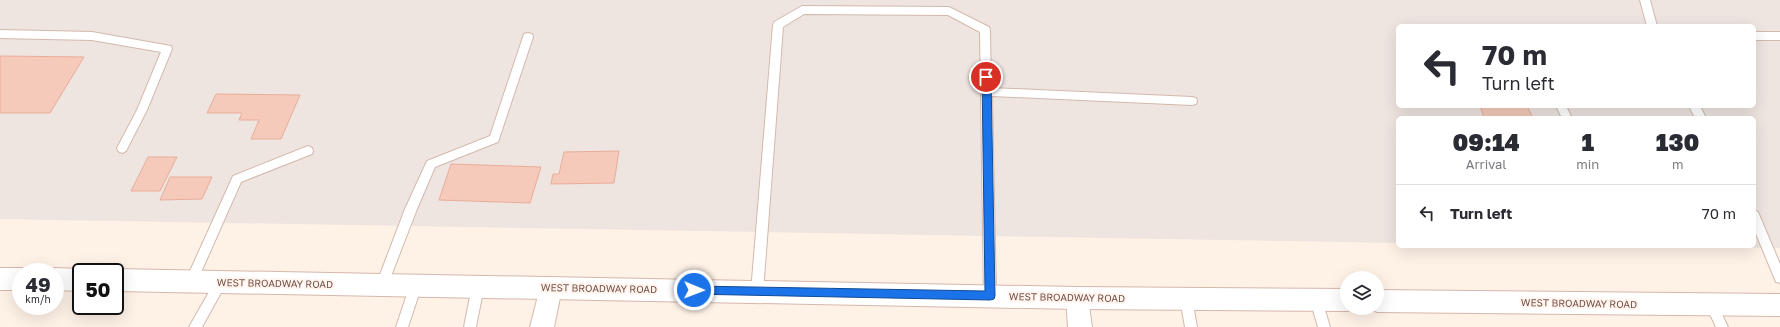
<!DOCTYPE html>
<html lang="en">
<head>
<meta charset="utf-8">
<style>
	:root { --surface:#fff; --page:#f2f2f3; --text:#2b2b33; --muted:#7c7c81; --line:#e1e1e2 }
	body { margin:0; font-family:"Golos Text",sans-serif; background:var(--page); color:var(--text); height:100vh; display:flex; flex-direction:column; font-size:15px; white-space:nowrap }
	* { box-sizing:border-box; margin:0 }
	p { font-size:13px; color:var(--muted) }
	.icon { flex:none; width:22px; height:22px; fill:none; stroke:currentColor; stroke-width:2; stroke-linecap:round; stroke-linejoin:round }
	.map { position:relative; flex:1; overflow:hidden }
	.details { position:absolute; left:1396px; top:116px; width:360px; height:132px; display:flex; flex-direction:column; background:var(--surface); border-radius:6px; box-shadow:0 4px 16px #0002 }
	.details>* { flex:none }
	.top-card { position:absolute; left:1396px; top:24px; width:360px; height:84px; border-radius:6px; box-shadow:0 4px 16px #0002; background:#fff; color:var(--text); overflow:hidden }
	.buttons { position:absolute; left:1340px; top:271px; display:grid; gap:8px }
	.buttons a { display:grid; place-items:center; width:44px; height:44px; border-radius:50%; background:var(--surface); box-shadow:0 4px 16px #0002; font-size:20px }
	.speed { position:absolute; left:12px; top:263px; display:flex; gap:8px; font-size:20px; font-weight:700; text-align:center }
	.speed>* { display:grid; place-content:center; width:52px; height:52px; border-radius:50%; background:var(--surface); box-shadow:0 4px 16px #0002; line-height:1 }
	.speed small { font-size:10px; font-weight:400 }
	.speed .limit { border:2px solid #111; border-radius:6px; background:#fff; color:#111 }
	.pin { position:absolute; display:grid; place-items:center; width:34px; height:34px; color:#fff; margin:-17px; border:2px solid #fff; border-radius:50%; box-shadow:0 1px 4px #0007 }
	.me { position:absolute; width:44px; margin:-22px; rotate:91deg; stroke-linejoin:round; filter:drop-shadow(0 0 3px #0008) }
	.turn { display:flex; align-items:center; gap:14px; height:84px; padding:0 20px; font-size:18px }
	.turn .icon { width:52px; height:52px; stroke-width:2.5 }
	.turn b { display:block; font-size:28px; line-height:34px }
	.eta { display:flex; justify-content:space-evenly; align-items:center; height:68px; text-align:center }
	.eta b { font-size:24px; font-weight:800; line-height:28px }
	ul { padding:0; list-style:none }
	li { display:flex; align-items:center; gap:12px; height:56px; padding:0 20px; border-top:1px solid var(--line) }
	li div { flex:1 }
	li b { display:block; font-size:15px }
	li em { font-style:normal }
	.map>svg:first-child { display:block }
	.industrial { fill:#eee4e0; fill-rule:evenodd }
	.building { fill:#f5cabb; stroke:#e9ac9a }
	.lines { fill:none; stroke-linecap:round; stroke-linejoin:round }
	.service-casing { stroke:#d3b9ad; stroke-width:2 }
	.minor-casing { stroke:#d3b9ad; stroke-width:2 }
	.secondary-casing { stroke:#d6b7aa; stroke-width:2 }
	.service { fill:#fff; fill-rule:evenodd }
	.minor { fill:#fff; fill-rule:evenodd }
	.secondary { fill:#fff; fill-rule:evenodd }
	.route { fill:#1a73e8; stroke:#114b97 }
	.labels { text-anchor:middle; dominant-baseline:central; stroke-width:4; stroke-linejoin:round; paint-order:stroke }
	.street-label { font-size:10px; fill:#795248; stroke:#fff5ee }
</style>
</head>
<body>
<div class="map">
<svg width="1780" height="327" viewBox="0 0 1780 327">
	<rect width="100%" height="100%" fill="#fef1e6"/>
	<path class="industrial" d="M0 0H1780V248L1607 246H1754V118H1398V243L0 219ZM1398 26H1754V106H1398Z"/>
	<path class="building" d="M0 56 84 57 50 113H0Z
		M216 94 300 95 281 139H251L259 120H239L242 113H207Z
		M1480 106H1527L1533 118H1484Z
		M619 151 614 183 551 184 553 174H559L564 152Z
		M148 157H177L160 191H131Z
		M451 164 541 167 530 203 439 200Z
		M170 177H212L202 199 160 200Z"/>
	<g class="lines">
		<defs>
			<path id="service" d="M1640 0H1650L1657 26H1647Z
				M802 6 949 7 989 27 990 30 991 88 1192 97 1196 98 1197 101 1196 104 1192 105 992 96 996 296 994 300 990 301 986 300 984 296 980 32 948 15 804 14 783 27 763 292 761 296 757 297 753 296 751 292 773 25 774 22Z
				M0 30 92 32 171 46 172 49 147 110 126 151 122 153 118 151 117 148 137 110 161 52 92 40 0 38Z
				M1754 32H1780V40H1754Z
				M528 33 532 34 533 37 498 142 435 167 417 209 386 289 382 290 378 289 376 285 405 209 427 161 490 136 524 34Z
				M1556 106H1566L1572 118H1562Z
				M1689 106H1700L1706 118H1695Z
				M308 146 312 148 313 151 312 154 241 182 195 286 191 287 187 286 185 282 233 176Z
				M1754 210 1758 212 1780 264V283L1776 282 1754 229Z
				M221 277 225 278 227 282 202 327H189L217 278Z
				M416 280 420 281 422 285 408 327H396L410 285 412 281Z
				M478 281 482 282 484 286 476 327H464L472 286 474 282Z
				M1186 294 1190 295 1192 299 1197 327H1185L1180 299 1182 295Z
				M1316 295 1320 296 1322 300 1330 327H1318L1310 300 1312 296Z
				M1711 298 1715 300 1728 327H1716L1705 304 1707 300Z"/>
			<path id="minor" d="M551 278 559 281 562 288 554 327H530L540 288 543 281Z
				M1077 288 1085 291 1088 298 1092 327H1068L1066 298 1069 291Z"/>
			<path id="secondary" d="M0 268H21L29 271 21 272V290H0Z
				M55 268 81 269 88 272H81V291L55 290V272H46Z
				M115 269 1077 287 1347 289V308H1355L1347 311 1077 309 115 291V272H108Z
				M1377 290 1780 294V316L1377 312 1368 308H1377Z"/>
		</defs>
		<use href="#service" class="service-casing"/>
		<use href="#minor" class="minor-casing"/>
		<use href="#secondary" class="secondary-casing"/>
		<use href="#service" class="service"/>
		<use href="#minor" class="minor"/>
		<use href="#secondary" class="secondary"/>
	</g>
	<path class="route" d="M986 73 991 77 995 296 994 299 990 300 690 294 689 290 690 287 694 286 985 291 982 77Z"/>
	<g class="labels">
		<g class="street-label">
			<text transform="translate(275 283) rotate(1)">WEST BROADWAY ROAD</text>
			<text transform="translate(599 288) rotate(1)">WEST BROADWAY ROAD</text>
			<text transform="translate(1067 297) rotate(1)">WEST BROADWAY ROAD</text>
			<text transform="translate(1579 303) rotate(1)">WEST BROADWAY ROAD</text>
		</g>
	</g>
</svg>
<div class="buttons">
<a><svg class="icon" aria-label="layers" viewBox="0 0 24 24"><path d="M12 4l9 5-9 5-9-5zM3 14l9 5 9-5"/></svg></a>
</div>
<div class="speed"><div>49<small>km/h</small></div><div class="limit">50</div></div>
<div class="pin" style="left:986px;top:77px;background:#d93025"><svg class="icon" aria-label="arrive" viewBox="0 0 24 24"><path d="M6 21V4h12l-3 4 3 4H6"/></svg></div>
<svg class="me" style="left:694px;top:290px" viewBox="-20 -20 40 40"><circle r="17" fill="#1a73e8" stroke="#fff" stroke-width="3"/><path d="M0-11L8 9 0 5-8 9z" fill="#fff"/></svg>
<div class="top-card">
<div class="turn"><svg class="icon" aria-label="left" viewBox="0 0 24 24"><path d="M17 20v-9H6M10 6l-5 5 5 5"/></svg><div><b>70 m</b>Turn left</div></div>
</div>
<section class="details">
<div class="eta">
<div><b>09:14</b><p>Arrival</p></div>
<div><b>1</b><p>min</p></div>
<div><b>130</b><p>m</p></div>
</div>
<ul>
<li><svg class="icon" aria-label="left" viewBox="0 0 24 24"><path d="M17 20v-9H6M10 6l-5 5 5 5"/></svg><div><b>Turn left</b></div><em>70 m</em></li>
</ul>
</section>
</div>
</body>
</html>
